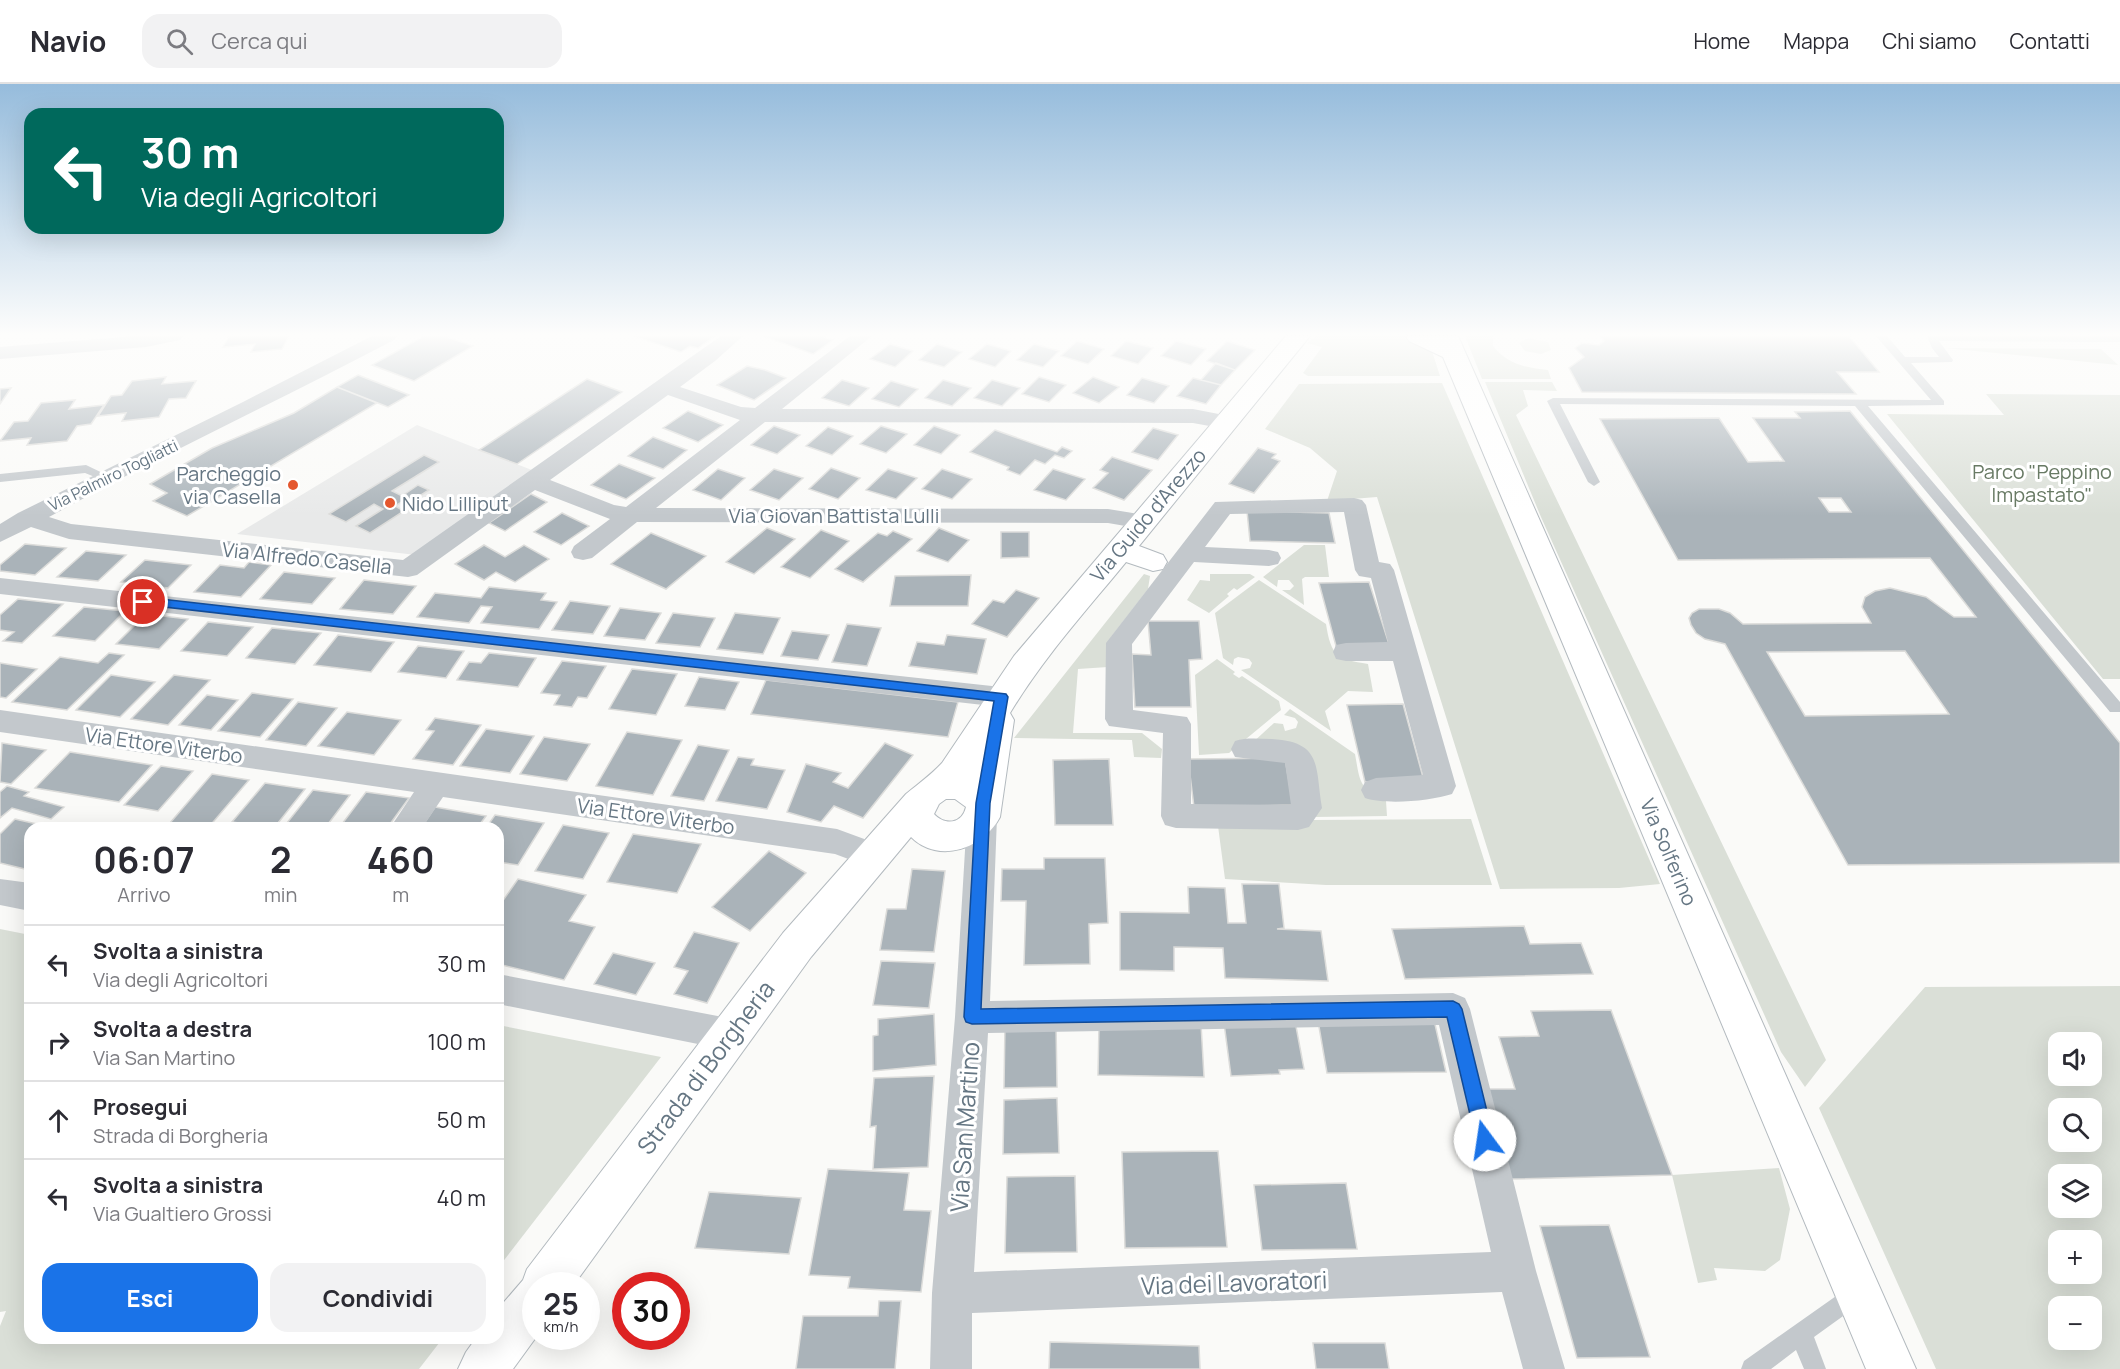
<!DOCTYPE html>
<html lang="it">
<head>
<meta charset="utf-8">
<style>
	:root { --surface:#fff; --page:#f2f2f3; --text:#2b2b33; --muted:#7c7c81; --line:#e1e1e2; --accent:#1a73e8 }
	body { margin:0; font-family:Manrope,sans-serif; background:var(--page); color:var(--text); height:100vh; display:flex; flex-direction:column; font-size:22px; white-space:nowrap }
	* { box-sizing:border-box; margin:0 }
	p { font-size:20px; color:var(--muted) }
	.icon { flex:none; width:33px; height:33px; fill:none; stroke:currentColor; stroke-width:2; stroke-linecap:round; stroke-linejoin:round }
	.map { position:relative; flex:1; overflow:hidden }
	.side { position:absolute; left:24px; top:738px; width:480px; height:522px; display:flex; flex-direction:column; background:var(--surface); border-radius:18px; box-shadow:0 6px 24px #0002 }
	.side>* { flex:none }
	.hud { position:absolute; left:24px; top:24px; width:480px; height:126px; border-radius:18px; box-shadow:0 6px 24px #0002; background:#00695c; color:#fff; overflow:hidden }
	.fabs { position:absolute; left:2048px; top:948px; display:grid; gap:12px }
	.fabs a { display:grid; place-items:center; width:54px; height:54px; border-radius:12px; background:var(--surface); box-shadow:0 6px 24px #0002; font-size:30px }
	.speed { position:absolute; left:522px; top:1188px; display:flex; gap:12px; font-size:30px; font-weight:700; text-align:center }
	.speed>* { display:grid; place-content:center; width:78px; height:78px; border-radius:50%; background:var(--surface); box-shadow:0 6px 24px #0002; line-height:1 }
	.speed small { font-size:15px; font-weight:400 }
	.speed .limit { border:9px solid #d22; background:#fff; color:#111 }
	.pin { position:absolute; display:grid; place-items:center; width:51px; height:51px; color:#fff; margin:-26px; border:3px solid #fff; border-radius:50%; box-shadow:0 2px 6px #0007 }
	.me { position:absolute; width:66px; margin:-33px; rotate:346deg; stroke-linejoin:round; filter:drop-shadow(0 0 4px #0008) }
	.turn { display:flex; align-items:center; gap:21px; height:126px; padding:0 18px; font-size:27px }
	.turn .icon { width:78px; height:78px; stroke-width:2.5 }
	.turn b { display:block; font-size:42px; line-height:51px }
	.eta { display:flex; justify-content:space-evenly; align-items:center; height:102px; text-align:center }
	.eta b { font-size:36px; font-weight:700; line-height:42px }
	.button { display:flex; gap:12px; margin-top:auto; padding:12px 18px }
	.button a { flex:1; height:69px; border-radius:18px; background:var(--accent); color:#fff; font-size:24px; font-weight:700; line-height:69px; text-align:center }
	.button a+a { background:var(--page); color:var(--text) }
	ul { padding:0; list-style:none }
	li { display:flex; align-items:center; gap:18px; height:78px; padding:0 18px; border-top:2px solid var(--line) }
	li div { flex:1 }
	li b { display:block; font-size:22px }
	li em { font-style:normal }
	header { display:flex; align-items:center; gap:36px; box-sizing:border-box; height:84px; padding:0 30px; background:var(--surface); border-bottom:2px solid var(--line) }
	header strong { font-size:28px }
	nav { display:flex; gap:33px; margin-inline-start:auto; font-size:21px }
	.search { width:420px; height:54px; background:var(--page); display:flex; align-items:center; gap:15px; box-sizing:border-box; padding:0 21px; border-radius:18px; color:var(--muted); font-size:22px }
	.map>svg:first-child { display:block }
	.built { fill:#e8e9e9 }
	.green { fill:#dadfd7; fill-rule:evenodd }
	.building { fill:#aab3b9; stroke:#dcdcda; stroke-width:1.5; fill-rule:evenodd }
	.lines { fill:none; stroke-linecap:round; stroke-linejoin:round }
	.secondary-casing { stroke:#b3babf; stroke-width:2 }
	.lane { fill:#c3c8cc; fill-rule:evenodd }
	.street { fill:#c3c8cc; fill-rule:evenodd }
	.secondary { fill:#fff; fill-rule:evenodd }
	.route { fill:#1a73e8; stroke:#114b97; stroke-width:1.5 }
	.poi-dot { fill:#e4572e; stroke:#fff; stroke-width:2 }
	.labels { text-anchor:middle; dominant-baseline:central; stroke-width:6; stroke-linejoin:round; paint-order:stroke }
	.far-street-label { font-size:16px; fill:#657683; stroke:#fff }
	.park-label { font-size:20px; fill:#687a64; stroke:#fff }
	.poi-label { font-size:20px; fill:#657683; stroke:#fff; text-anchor:end }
	.street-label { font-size:20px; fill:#657683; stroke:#fff }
	.near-street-label { font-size:24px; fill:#657683; stroke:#fff }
</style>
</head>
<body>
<header>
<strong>Navio</strong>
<div class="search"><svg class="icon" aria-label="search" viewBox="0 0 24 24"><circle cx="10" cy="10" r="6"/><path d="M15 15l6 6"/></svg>Cerca qui</div>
<nav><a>Home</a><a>Mappa</a><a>Chi siamo</a><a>Contatti</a></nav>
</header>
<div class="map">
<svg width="2120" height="1285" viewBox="0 0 2120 1285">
	<rect width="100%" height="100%" fill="#fafaf8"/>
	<path class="built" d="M417 341 537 388 416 471 237 450Z"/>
	<path class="green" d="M1316 252H1410L1431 264 1440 292H1308L1303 289 1322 263 1307 259Z
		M1465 252H1493V262C1507 280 1526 284 1548 286L1551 295H1482Z
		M1528 254 1548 258 1551 266 1541 270 1525 267 1519 259Z
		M1945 264 2101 265 2118 281Z
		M1485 298H1552L1557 307 1523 306 1528 322 1516 331 1826 976 1805 1003 1781 968 1541 433Z
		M1442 299 1660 800 1619 804 1500 805 1377 413 1327 417 1337 387 1310 364 1265 345 1299 300Z
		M1986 310 2120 311V595H2103L1887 330 2004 331Z
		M1304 461H1325L1329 493H1305L1302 495 1304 521 1282 506H1290L1294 502 1289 496H1278L1277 503 1263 493Z
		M1144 490 1150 492 1148 505 1111 553 1108 583 1078 585 1073 649H1142L1162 665 1161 674 1134 673 1132 656 1014 654Z
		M1210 490H1250L1255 493 1237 506 1234 504 1227 510 1229 512 1209 529 1187 516 1200 496 1210 497Z
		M1259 496 1326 540C1331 572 1337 575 1368 580L1373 608 1348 607 1325 627 1331 647 1241 586 1250 584 1252 579 1249 575 1238 573 1234 575 1233 581 1223 574 1215 529Z
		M1217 575 1235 588 1233 590 1239 594 1242 592 1279 617 1281 626 1229 669 1199 671 1195 591Z
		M1290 625 1355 670C1360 698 1359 705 1386 717L1387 732 1314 733 1250 661 1274 639 1283 640 1285 647 1296 644 1298 638 1295 634 1284 631Z
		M1471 735 1492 801H1326L1225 795 1218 742 1313 736Z
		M0 845 30 851V1254H443L419 1285H0V1242L6 1227 0 1228Z
		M2120 902V1285H1936L1819 1024 1925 903ZM2058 958H2091V992H2058ZM2058 1024H2091V1058H2058ZM2058 1090H2091V1124H2058ZM2058 1156H2091V1190H2058ZM2058 1222H2091V1256H2058Z
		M498 941 661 973 498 1184Z
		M1779 1084 1790 1125 1780 1176 1765 1187 1714 1184 1717 1196 1698 1199 1672 1091Z"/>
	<path class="building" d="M229 252H289L282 265 251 268 255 260 223 263Z
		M424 252H444L473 262 414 297 372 281Z
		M634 252H715L698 264 690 262 681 268Z
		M763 252H821L833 256 813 270Z
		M1601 252H1849L1879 288H1837L1856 310 1582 308 1569 284 1584 273 1575 264 1582 259 1599 261 1604 257Z
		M1077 257 1104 265 1088 280 1061 272Z
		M1126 257 1153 264 1138 280 1111 272Z
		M1176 257 1206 265 1191 281 1161 272Z
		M1227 257 1255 266 1235 286 1207 277Z
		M890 260 913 267 895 283 870 275Z
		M937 260 962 268 944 283 919 276Z
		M987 260 1011 267 995 283 969 275Z
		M1034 260 1059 267 1043 283 1017 276Z
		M1216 279 1235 286 1221 301 1201 296Z
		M747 282 765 286 786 294 754 316 717 301Z
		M358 291 409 311 388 323 337 303Z
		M166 293 162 300 196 297 186 314 169 315 159 333 122 337 126 329 98 332 111 312 122 311 132 297Z
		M1039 293 1066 301 1049 318 1022 310Z
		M1093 293 1119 303 1099 319 1073 309Z
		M1142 294 1169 302 1154 319 1127 311Z
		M1193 294 1221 301 1206 320 1177 312Z
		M587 295 622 308 517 380 479 366Z
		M842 296 869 304 849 322 822 314Z
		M943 296 971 304 952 322 925 314Z
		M992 296 1020 304 1002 322 974 314Z
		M891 297 918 305 899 323 872 315Z
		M337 303 377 319 187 432 153 417 167 409 150 400 212 364 294 329Z
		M11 304 0 320V305Z
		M75 316 69 325 104 321 91 340 77 342 67 357 27 361 31 354 0 357 14 338 28 337 41 319Z
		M688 327 723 341 698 358 663 344Z
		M1850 327 2120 659V779L1848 781 1725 560 1705 555 1696 549 1691 541 1689 534 1692 529 1699 525H1719L1730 529 1743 540 1871 539 1862 523 1865 513 1875 507 1890 504 1926 513 1954 533H1976L1930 474 1678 476 1600 335 1719 334 1748 378 1784 377 1753 334H1800L1795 328ZM1819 414H1841L1851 428H1829ZM1905 567 1949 630 1805 632 1767 568Z
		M774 342 800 351 777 370 751 361Z
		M881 342 907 350 886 369 860 360Z
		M934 342 960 351 941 370 914 361Z
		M828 343 853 352 832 371 806 362Z
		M1153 344 1178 351 1158 376 1132 368Z
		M995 346 1057 368 1062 363 1072 367 1064 374 1055 371 1045 380 1035 376 1020 391 1007 386 1009 383 970 368Z
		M653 353 687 366 663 385 628 372Z
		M1258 364 1276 370 1272 374 1280 377 1254 409 1229 400Z
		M424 371 439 378 392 407 402 412 418 401 429 406 410 418 405 416 395 422 404 427 370 449 356 442 383 425 374 420 346 438 329 430Z
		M1112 373 1152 386 1124 416 1093 404 1108 389 1100 386Z
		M619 380 655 394 626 415 591 401Z
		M831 384 860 394 838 415 809 405Z
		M718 385 745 394 721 416 693 406Z
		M774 385 803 394 779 416 750 406Z
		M888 385 917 394 896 415 866 406Z
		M942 385 972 395 952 415 922 405Z
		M1053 385 1085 395 1066 416 1034 406Z
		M531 410 547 418 505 447 489 439Z
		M1247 427 1329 429 1335 459 1250 457Z
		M562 429 589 442 561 461 534 448Z
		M767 444 795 455 754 490 726 478Z
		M939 444 969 456 948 478 917 467Z
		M821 446 849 457 810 494 781 483Z
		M893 447 912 455 863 498 835 485 878 449 887 452Z
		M1001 448H1029V473L1001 474Z
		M651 449 706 472 666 505 611 480Z
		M25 460 66 464 35 491 0 487V481Z
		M484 461 505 473 524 461 549 475 515 498 496 488 484 496 455 480Z
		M86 467 126 471 98 497 57 493Z
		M145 476 191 481 168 504 121 498Z
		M249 478 271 481 241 513 194 508 220 481 244 484Z
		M284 488 335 494 312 520 260 515Z
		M971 491 968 522H890L895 492Z
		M364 496 416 502 393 530 340 525Z
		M1369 498 1389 560 1336 562 1319 499Z
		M489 503 546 509 541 516 557 518 539 545 481 539 492 523 481 522 469 539 417 533 435 509 481 514Z
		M1016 506 1039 514 1007 553 972 540 993 516 1004 519Z
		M18 515 63 520 22 559 3 557 14 548 0 546V531Z
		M570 517 610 522 593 550 552 546Z
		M84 523 125 527 95 557 53 552Z
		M620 524 661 529 645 556 604 552Z
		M673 529 715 534 700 563 656 559Z
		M735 529 780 534 763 570 717 565Z
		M146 530 188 535 159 565 116 560Z
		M1148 537H1199L1202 575 1189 576 1191 623H1135L1132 570 1151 571Z
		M208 538 253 543 227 572 181 567Z
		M847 540 881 544 867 582 832 578Z
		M272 544 321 549 295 580 246 574Z
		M792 547 829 551 818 576 781 572Z
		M338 551 394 558 371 588 314 581Z
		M947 551 986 555 977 590 909 582 917 558 944 561Z
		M418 562 464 567 446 594 398 588Z
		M109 569 124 571 67 626 12 618 60 573 98 579Z
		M489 569 536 574 518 603 457 596 469 578 481 579Z
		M562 577 606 582 587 614 578 613 572 623 554 621 560 611 541 609Z
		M0 579 37 585 6 614 0 613Z
		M632 585 677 590 656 631 609 625Z
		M111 591 155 598 120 633 76 626Z
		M174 591 210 596 168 641 131 635Z
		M699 593 739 598 725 626 685 622Z
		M766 596 958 618 948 653 751 630Z
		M252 609 293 615 260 653 218 647Z
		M207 611 238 616 211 646 179 641Z
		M298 618 337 624 306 662 266 656Z
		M1403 620 1424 697 1365 698 1347 621Z
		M347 628 401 636 374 671 318 662Z
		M435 634 481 641 453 681 413 675 434 647 426 646Z
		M486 645 534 652 510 689 460 682Z
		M627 648 682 656 653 711 596 702Z
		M544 653 590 660 567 697 520 690Z
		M2 659 46 666 11 700 0 698Z
		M885 659 913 671 863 734 834 722 821 738 787 728 806 680 841 689 833 698 848 704Z
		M698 661 729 666 704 717 671 712Z
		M70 668 152 681 119 718 35 704Z
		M738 673 754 675 751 681 785 686 767 725 716 717Z
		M1285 674 1293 721 1194 723 1188 675Z
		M1109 675 1113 741H1055L1053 676Z
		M161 682 193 687 158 727 124 721Z
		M212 690 249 696 208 744 170 739Z
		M265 699 305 705 274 744 232 738Z
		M7 702 29 708 24 712 64 723 51 735 12 724 0 734V708Z
		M313 706 350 711 325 744H283Z
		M366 708 409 714 387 744H339Z
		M435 723 486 732 477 744H421Z
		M495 731 544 739 518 781 498 778V744H486Z
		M15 735 54 744H30L29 786 0 779V750Z
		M563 741 609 749 583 795 535 787Z
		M633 750 701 760 677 809 607 798Z
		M769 767 806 789 750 847 712 823Z
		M1044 774H1105L1108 839 1089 840 1090 880 1024 881 1026 817H1001L1002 785H1044Z
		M912 785 945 787 934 868 880 866 887 825H906Z
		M518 795 586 811 569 837 595 843 564 896 498 880V817L502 818Z
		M1242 800H1279L1284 844 1277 845 1321 847 1328 897 1225 894 1223 864 1174 863V887L1120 886V828L1189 829 1188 803 1225 804 1228 839H1246Z
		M1524 842 1530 860 1581 859 1593 890 1405 895 1392 845Z
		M694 848 739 859 707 919 674 910 688 887 674 883Z
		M613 869 655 879 636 911 594 900Z
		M881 877 935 879 929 924 873 921Z
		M1611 926 1672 1091 1511 1095 1486 1005H1515L1499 953 1539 952 1531 927Z
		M934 930 936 981 873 987V952L878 951V935Z
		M1434 936 1446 988 1327 989 1318 937Z
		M1295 937 1304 985 1279 986 1280 990 1231 992 1224 939Z
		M1005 939H1056L1057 1003 1004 1004Z
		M1201 940 1204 993 1098 991 1099 941Z
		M934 992 928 1083 873 1085 876 1042 870 1043 874 994Z
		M1057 1014 1059 1069 1003 1070 1004 1016Z
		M1218 1067 1227 1163 1125 1164 1122 1068Z
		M828 1085 909 1089 904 1126 931 1127 921 1208 848 1204 850 1193 809 1191Z
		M1075 1092 1077 1168 1005 1169 1007 1093Z
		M1346 1099 1357 1165 1262 1166 1254 1101Z
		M709 1108 801 1114 789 1170 695 1164Z
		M1609 1141 1650 1273 1577 1274 1540 1142Z
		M879 1217H901L895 1285H796L803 1232H878Z
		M1050 1258 1199 1262 1200 1285H1049Z
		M1313 1259H1385L1389 1285H1316Z"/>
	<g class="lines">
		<defs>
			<path id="secondary" d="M1286 252H1310L1139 462 1163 471 1167 478 1163 485 1153 487 1126 478C1086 527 1043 574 1010 629L1014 636 1000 733C984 764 939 781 911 753L811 873 573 1202H536L537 1252 513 1285H458L466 1268 476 1254H498V1225L523 1196 527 1185 783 849 906 710C918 700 931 691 942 679L1014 572ZM946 715H955L966 723C962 741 944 741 934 730L939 720Z
				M1406 252H1458L1916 1285H1866L1443 273 1409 257Z"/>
		</defs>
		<use href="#secondary" class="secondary-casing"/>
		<path class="lane" d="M1876 252H1887L1905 273H1939L1932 264 1927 252H2120V258L1939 257 1953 276 1952 278 1911 279 1944 317V321L1868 322 2120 618V628H2110L1855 322 1560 320 1600 398 1594 402 1588 398 1547 317 1553 314 1931 316Z
			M86 381 111 393 105 397 85 389 0 398V390Z
			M1856 1198 1864 1201 1867 1209 1864 1217 1814 1253 1826 1285H1804L1796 1266 1771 1285H1741L1744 1277Z"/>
		<path class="street" d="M135 252H183L180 256 146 263 0 275V263Z
			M372 252H397L394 256C280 316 162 371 49 433L71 440 403 476 721 252H743L715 277 680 303 741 323 755 324 850 252H872L782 325H1193L1234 333 1237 338 1234 343 1226 345 1193 339 765 338 656 424 1108 425 1151 432 1155 437 1151 442 1143 445 1108 439 637 438 592 474 583 476 574 474 571 468 574 462 610 435 535 406 417 491 408 493 69 455 31 443 0 458V440L18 429 243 318ZM668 311 740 336 626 423 614 421 550 396Z
			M1354 414 1362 416 1366 421 1379 478 1390 480 1394 486 1456 702 1452 710C1431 717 1386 721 1365 714L1361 706 1365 698 1376 694 1423 691 1393 577H1346L1336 575 1333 568 1336 561 1346 559 1388 558 1371 494 1359 492 1355 486 1344 428 1230 430 1205 463 1269 466 1278 468 1281 474 1278 480 1269 482 1194 478 1132 560 1133 626 1187 633 1191 640V720L1291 721 1285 679 1235 673 1231 665 1235 657C1247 653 1259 655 1272 655 1323 658 1315 683 1322 724L1309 743 1298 746 1176 744 1165 741 1161 732 1163 649 1109 642 1105 635 1106 559 1215 418Z
			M0 494 1001 603 1011 606 1015 613 1011 620 1001 623 0 510Z
			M0 626 837 745 886 763 891 772 886 781 875 785 835 770 443 713 422 744H390L414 708 0 648Z
			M982 721 993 724 997 733 990 917 1453 909 1465 914 1470 925 1536 1187 1565 1285H1523L1502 1208 972 1229V1285H930L932 1209 955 933 967 733 971 724ZM1439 941 1491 1168 974 1188 988 949Z
			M0 795 30 799V827L0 821Z
			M498 890 728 934 740 939 746 950 740 961 728 966 498 920Z"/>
		<use href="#secondary" class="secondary"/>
	</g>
	<linearGradient id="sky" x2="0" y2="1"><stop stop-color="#96bcdc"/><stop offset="0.58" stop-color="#fdfdfc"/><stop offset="1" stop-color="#fdfdfc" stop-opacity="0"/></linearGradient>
	<rect width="2120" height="432" fill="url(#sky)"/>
	<path class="route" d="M143 513 1006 610 1008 613 990 719 981 925 1453 917 1459 920 1462 925 1494 1056 1491 1062 1485 1065 1478 1062 1476 1056 1447 933 972 940 966 938 964 933 976 719 994 617 138 520V515Z"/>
	<g class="poi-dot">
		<circle cx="293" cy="401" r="6"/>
		<circle cx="390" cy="419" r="6"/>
	</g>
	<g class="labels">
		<g class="far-street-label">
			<text transform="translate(113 391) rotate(-26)">Via Palmiro Togliatti</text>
		</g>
		<g class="park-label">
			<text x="2042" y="387">Parco "Peppino<tspan x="2042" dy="23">Impastato"</tspan></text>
		</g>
		<g class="poi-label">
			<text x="281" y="389">Parcheggio<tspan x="281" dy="23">via Casella</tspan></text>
			<text x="402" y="419" text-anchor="start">Nido Lilliput</text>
		</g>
		<g class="street-label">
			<text x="834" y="431">Via Giovan Battista Lulli</text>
			<text transform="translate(1148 431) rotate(-50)">Via Guido d'Arezzo</text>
			<text transform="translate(307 474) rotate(6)">Via Alfredo Casella</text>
			<text transform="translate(164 661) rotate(8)">Via Ettore Viterbo</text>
			<text transform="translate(656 732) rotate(8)">Via Ettore Viterbo</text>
			<text transform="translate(1669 768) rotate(67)">Via Solferino</text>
		</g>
		<g class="near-street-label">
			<text transform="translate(705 983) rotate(-53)">Strada di Borgheria</text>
			<text transform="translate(964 1043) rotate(-86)">Via San Martino</text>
			<text transform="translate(1234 1198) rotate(-2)">Via dei Lavoratori</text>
		</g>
	</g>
</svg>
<div class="fabs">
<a><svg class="icon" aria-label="sound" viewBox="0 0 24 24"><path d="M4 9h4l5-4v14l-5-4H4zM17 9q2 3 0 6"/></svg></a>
<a><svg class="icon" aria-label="search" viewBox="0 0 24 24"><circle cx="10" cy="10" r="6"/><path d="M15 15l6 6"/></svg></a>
<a><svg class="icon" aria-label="layers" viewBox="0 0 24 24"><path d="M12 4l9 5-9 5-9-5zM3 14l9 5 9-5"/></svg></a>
<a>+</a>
<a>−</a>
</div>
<div class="speed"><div>25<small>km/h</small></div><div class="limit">30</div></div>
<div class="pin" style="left:143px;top:518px;background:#d93025"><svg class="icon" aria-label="arrive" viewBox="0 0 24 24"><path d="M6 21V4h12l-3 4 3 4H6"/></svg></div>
<svg class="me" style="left:1485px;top:1056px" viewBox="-20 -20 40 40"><circle r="19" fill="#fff"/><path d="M0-13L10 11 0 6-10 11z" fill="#1a73e8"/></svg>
<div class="hud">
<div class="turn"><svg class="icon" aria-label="left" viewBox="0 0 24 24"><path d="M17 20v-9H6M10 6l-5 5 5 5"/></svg><div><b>30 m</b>Via degli Agricoltori</div></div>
</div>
<section class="side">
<div class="eta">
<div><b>06:07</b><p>Arrivo</p></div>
<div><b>2</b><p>min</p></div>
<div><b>460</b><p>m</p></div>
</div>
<ul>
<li><svg class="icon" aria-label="left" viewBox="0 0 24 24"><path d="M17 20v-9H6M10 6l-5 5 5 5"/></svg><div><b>Svolta a sinistra</b><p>Via degli Agricoltori</p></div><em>30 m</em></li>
<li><svg class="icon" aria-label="right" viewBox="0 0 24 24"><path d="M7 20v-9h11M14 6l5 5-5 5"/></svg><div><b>Svolta a destra</b><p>Via San Martino</p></div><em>100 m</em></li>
<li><svg class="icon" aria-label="ahead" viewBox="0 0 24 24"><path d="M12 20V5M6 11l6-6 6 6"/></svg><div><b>Prosegui</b><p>Strada di Borgheria</p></div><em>50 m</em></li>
<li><svg class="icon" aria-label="left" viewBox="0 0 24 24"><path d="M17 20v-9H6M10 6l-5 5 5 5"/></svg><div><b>Svolta a sinistra</b><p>Via Gualtiero Grossi</p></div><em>40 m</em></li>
</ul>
<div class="button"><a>Esci</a><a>Condividi</a></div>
</section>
</div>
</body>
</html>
